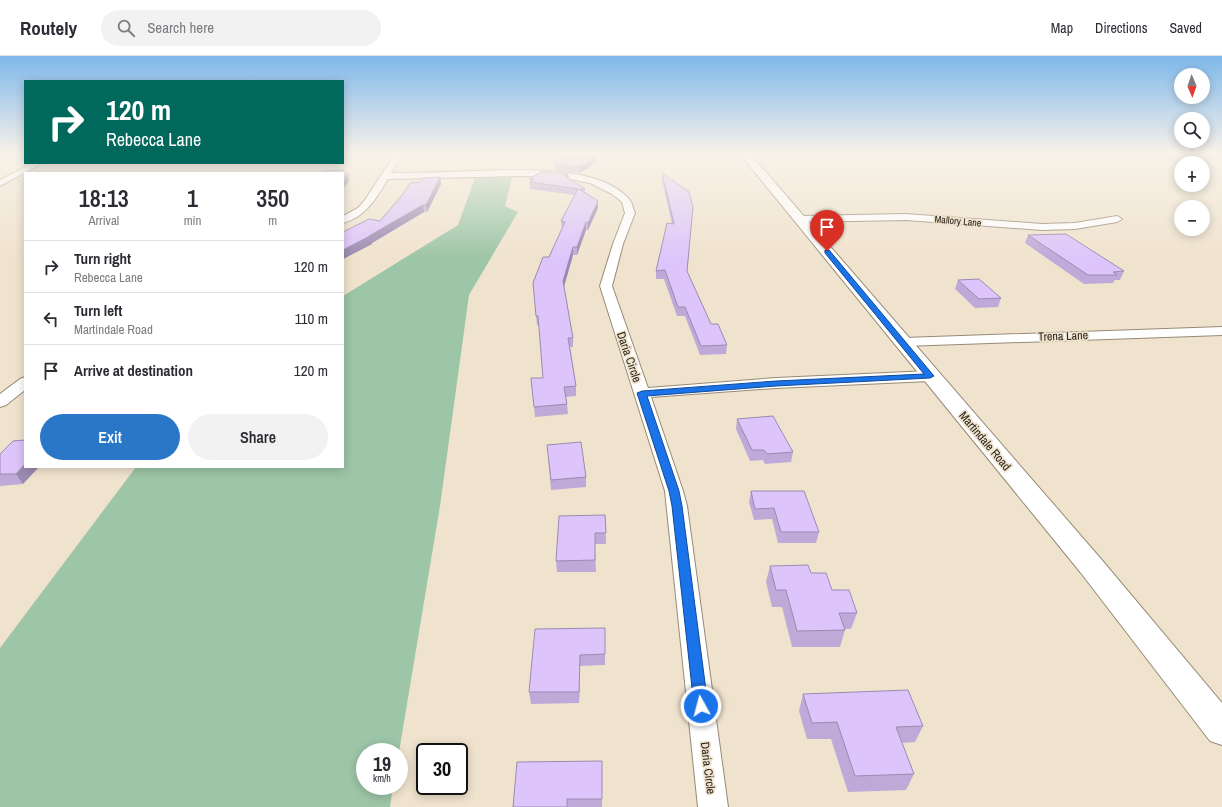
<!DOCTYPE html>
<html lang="en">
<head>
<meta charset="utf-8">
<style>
	:root { --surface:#fff; --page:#f2f2f3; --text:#2b2b33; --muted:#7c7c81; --line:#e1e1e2; --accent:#2977c6 }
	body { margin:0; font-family:"Archivo Narrow",sans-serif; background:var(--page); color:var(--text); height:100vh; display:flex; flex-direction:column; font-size:15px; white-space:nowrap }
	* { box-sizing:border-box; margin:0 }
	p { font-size:13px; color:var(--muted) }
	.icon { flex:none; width:22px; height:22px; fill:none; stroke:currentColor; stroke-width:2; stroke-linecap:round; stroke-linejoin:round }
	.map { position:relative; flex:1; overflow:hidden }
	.sheet { position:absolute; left:24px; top:116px; width:320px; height:296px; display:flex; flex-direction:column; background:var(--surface); border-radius:0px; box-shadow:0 2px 10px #0003 }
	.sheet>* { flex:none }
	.hud { position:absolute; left:24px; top:24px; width:320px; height:84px; border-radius:0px; box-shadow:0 2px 10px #0003; background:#00695c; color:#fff; overflow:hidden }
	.needle { width:26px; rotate:178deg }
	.controls { position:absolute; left:1174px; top:12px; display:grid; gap:8px }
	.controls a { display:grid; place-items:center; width:36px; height:36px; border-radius:50%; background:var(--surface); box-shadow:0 2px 10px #0003; font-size:20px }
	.speed { position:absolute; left:356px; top:687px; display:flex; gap:8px; font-size:20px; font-weight:700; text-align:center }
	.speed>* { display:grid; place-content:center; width:52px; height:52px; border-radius:50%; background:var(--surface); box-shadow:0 2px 10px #0003; line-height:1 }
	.speed small { font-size:10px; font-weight:400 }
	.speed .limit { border:2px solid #111; border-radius:6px; background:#fff; color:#111 }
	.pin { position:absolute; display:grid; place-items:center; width:34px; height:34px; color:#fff; margin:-41px -17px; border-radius:50% 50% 50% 0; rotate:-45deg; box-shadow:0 0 4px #0007 }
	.pin .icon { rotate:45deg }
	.me { position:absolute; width:44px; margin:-22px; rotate:353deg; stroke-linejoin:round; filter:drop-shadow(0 0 3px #0008) }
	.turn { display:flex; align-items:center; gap:14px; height:84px; padding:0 16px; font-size:18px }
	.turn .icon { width:52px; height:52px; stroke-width:2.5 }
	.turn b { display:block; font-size:28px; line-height:34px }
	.eta { display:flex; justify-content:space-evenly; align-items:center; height:68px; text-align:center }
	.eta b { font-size:24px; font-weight:600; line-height:28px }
	.button { display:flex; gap:8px; margin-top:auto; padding:8px 16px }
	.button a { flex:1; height:46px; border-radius:24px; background:var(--accent); color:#fff; font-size:16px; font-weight:600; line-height:46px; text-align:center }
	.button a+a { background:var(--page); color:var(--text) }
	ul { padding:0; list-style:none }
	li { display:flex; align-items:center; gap:12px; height:52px; padding:0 16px; border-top:1px solid var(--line) }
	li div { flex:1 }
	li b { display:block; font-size:15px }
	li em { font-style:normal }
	header { display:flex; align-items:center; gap:24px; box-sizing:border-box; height:56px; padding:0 20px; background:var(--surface); border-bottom:1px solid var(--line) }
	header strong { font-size:19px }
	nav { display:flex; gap:22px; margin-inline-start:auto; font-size:14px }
	.search { width:280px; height:36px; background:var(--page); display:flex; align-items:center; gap:10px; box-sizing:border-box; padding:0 14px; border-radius:22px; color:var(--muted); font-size:15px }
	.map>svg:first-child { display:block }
	.green { fill:#9dc5a7 }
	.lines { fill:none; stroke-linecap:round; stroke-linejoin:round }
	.street-casing { stroke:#968a76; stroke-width:2 }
	.secondary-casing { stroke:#968a76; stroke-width:2 }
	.street { fill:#fff; fill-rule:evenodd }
	.secondary { fill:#fff; fill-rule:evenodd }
	.wall { fill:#bea9d8 }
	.shaded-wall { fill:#9b8ab0 }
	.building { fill:#ddc5fb; stroke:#9b8ab0 }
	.route { fill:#1a73e8; stroke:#114b97 }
	.labels { text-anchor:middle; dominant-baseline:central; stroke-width:3.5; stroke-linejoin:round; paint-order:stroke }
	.far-street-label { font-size:10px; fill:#2a251d; stroke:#f0e3ce }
	.street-label { font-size:12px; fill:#2a251d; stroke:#f0e3ce }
</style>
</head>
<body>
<header>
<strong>Routely</strong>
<div class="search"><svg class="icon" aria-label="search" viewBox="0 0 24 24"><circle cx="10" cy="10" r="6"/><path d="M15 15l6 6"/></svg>Search here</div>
<nav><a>Map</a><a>Directions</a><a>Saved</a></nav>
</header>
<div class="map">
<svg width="1222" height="751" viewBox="0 0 1222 751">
	<rect width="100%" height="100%" fill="#f0e3ce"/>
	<path class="green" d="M512 121 505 150 518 156 469 239 440 450 399 696H365V730H393L390 751H0V592L136 411H343V240L458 169 475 122Z"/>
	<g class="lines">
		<defs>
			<path id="street" d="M395 98H403L391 117C419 117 446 116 474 115 517 114 598 108 629 143 632 146 633 153 635 157L623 188 612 230 648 332 776 322 930 315 935 317 938 320 935 323 930 325 776 332 651 341 683 435 687 450 728 751H698L665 435 600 230 613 188 625 157 622 146 612 138 590 127 558 121 518 120 388 123C377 141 366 161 343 167V160L358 152 365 144Z
				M33 107H43L0 130V124Z
				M906 158 1042 168 1075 167 1117 160 1122 163 1117 166 1075 173 1042 174 906 164 799 166 794 163 799 160Z
				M1222 271V279L904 290 899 289 897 286 899 283 904 282Z
				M25 321V334L6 349 0 351V338L20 323Z"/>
			<path id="secondary" d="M740 98H750L1101 503 1222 647V689L1210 685 1081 517Z"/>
		</defs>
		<use href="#street" class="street-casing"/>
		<use href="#secondary" class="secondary-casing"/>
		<use href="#street" class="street"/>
		<use href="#secondary" class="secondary"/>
	</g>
	<path class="wall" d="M597 100V106L580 117 555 114 554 107Z
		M662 117 687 216 711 268 727 289 726 298 700 299 685 260H677L664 223H656V215L672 168 662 124Z
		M440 121 441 128 427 156H424L372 187V188L343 203 380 165Z
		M530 123H569L585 133V136L598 145V152L588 174H586L577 199H573L564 231 573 282V291H570L576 330V340L566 341 567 348 568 358 535 361 531 322H543L539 269H537L533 227 549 201 562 173 561 165 575 139 530 133Z
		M1028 179 1124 215 1120 224H1115L1113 227 1084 228 1025 187Z
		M958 224 1001 242 998 251 975 252 955 233Z
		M737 363 793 396 791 406 765 408 763 404 750 405 736 373Z
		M13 385 23 428 0 430V398Z
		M548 400 586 421V431L551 434Z
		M751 435 819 476 816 487H778L772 463 754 464 749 446Z
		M605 459 606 488H595L596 516H557L556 505Z
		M770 510 811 517 832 534 857 557 851 573H845V574L840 591H792L782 551H772L766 526Z
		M605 572V609L580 610 579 647 531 648 529 636Z
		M803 638 923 670 915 686 902 687 914 718 906 734 848 736 831 683H807L799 655Z
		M602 705V751H513Z"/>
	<path class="shaded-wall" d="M597 100V106L580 117V111Z
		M348 118 349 125 343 133V124Z
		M568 118 569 125 565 120Z
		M440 121 441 128 427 156 426 149Z
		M598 145V152L588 174V167Z
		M423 149 424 156 372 187V188L343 203V194Z
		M586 166V174L577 199V191Z
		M573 191V199L563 234V225Z
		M25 408V411H39L23 428 16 418Z
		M580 599V610L579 647V636Z"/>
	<path class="building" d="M569 98H577L597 100 580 111 554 107Z
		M323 114H343L341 117H321Z
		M542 115 568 118 565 120 585 133H579L598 145 588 167 586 166 577 191H573L563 225 573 282H568L576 330 564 331 567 348 534 351 531 322H543L538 260H536L533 227 543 201H549L565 166 561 165 578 133 530 126 534 124 530 123Z
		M662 117 689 136 693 151 687 215 711 268H718L727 289 701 290 685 251H678L665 214 656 215 667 167 674 168Z
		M343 118H348L343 124Z
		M440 121 426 149H423L369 180H370L343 194V176L369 163 380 165 403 138 410 127 420 126 423 122Z
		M1066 178 1124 215 1113 216 1117 219H1088L1028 179Z
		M979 223 1001 242 979 243 958 224Z
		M773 360 793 396 767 398 764 394H752L737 363Z
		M25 384V408L16 418H0V398L13 385Z
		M581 386 586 421 551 424 547 389Z
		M751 435H804L819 476H781L774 452 755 453Z
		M605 459 606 477H595V504L556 505 559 460Z
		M808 509 811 517H826L832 534H849L857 557H839L845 574 797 575 786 534H776L770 510Z
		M605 572V598L580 599 579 636H529L535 573Z
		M908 634 923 670 896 671 914 718 855 720 837 666 812 667 803 638Z
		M602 705V743H567V751H513L517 706Z"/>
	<linearGradient id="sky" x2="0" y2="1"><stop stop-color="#7eb8eb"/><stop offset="0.48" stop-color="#f8f2e9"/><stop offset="1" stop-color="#f8f2e9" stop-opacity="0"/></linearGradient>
	<rect width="1222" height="203" fill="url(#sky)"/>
	<path class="route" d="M825 194H829L934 320 930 322 776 330 647 340 679 435 682 450 708 650 706 654 701 656 696 654 694 650 672 450 669 435 637 337 642 335 776 325 924 318 825 197Z"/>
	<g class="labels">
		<g class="far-street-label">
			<text transform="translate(958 165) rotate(5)">Mallory Lane</text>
		</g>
		<g class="street-label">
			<text transform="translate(1063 280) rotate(-2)">Trena Lane</text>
			<text transform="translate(629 301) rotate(71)">Daria Circle</text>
			<text transform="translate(985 385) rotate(50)">Martindale Road</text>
			<text transform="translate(708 712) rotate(83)">Daria Circle</text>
		</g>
	</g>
</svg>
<div class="controls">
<a><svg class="needle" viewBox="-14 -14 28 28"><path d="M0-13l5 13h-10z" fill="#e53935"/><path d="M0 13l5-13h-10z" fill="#7c7c81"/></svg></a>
<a><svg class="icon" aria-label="search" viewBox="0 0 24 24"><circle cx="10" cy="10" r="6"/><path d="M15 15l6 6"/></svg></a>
<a>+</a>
<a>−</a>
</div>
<div class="speed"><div>19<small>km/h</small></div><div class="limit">30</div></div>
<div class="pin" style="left:827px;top:195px;background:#d93025"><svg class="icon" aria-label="arrive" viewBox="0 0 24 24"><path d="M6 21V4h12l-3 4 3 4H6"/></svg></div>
<svg class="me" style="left:701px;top:650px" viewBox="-20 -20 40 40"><circle r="17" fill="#1a73e8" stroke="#fff" stroke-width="3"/><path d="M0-11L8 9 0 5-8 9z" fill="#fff"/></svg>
<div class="hud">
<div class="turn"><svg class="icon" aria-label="right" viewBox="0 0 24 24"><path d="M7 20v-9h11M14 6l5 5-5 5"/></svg><div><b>120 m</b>Rebecca Lane</div></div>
</div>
<section class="sheet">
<div class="eta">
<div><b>18:13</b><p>Arrival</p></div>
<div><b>1</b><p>min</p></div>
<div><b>350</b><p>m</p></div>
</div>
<ul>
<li><svg class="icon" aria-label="right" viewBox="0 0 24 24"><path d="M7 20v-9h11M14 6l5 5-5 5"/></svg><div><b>Turn right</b><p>Rebecca Lane</p></div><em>120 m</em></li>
<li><svg class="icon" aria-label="left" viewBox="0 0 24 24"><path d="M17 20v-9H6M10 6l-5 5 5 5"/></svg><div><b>Turn left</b><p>Martindale Road</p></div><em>110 m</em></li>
<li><svg class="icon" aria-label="arrive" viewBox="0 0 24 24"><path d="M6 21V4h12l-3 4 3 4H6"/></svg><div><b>Arrive at destination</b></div><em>120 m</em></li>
</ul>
<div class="button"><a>Exit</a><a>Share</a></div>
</section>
</div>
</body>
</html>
